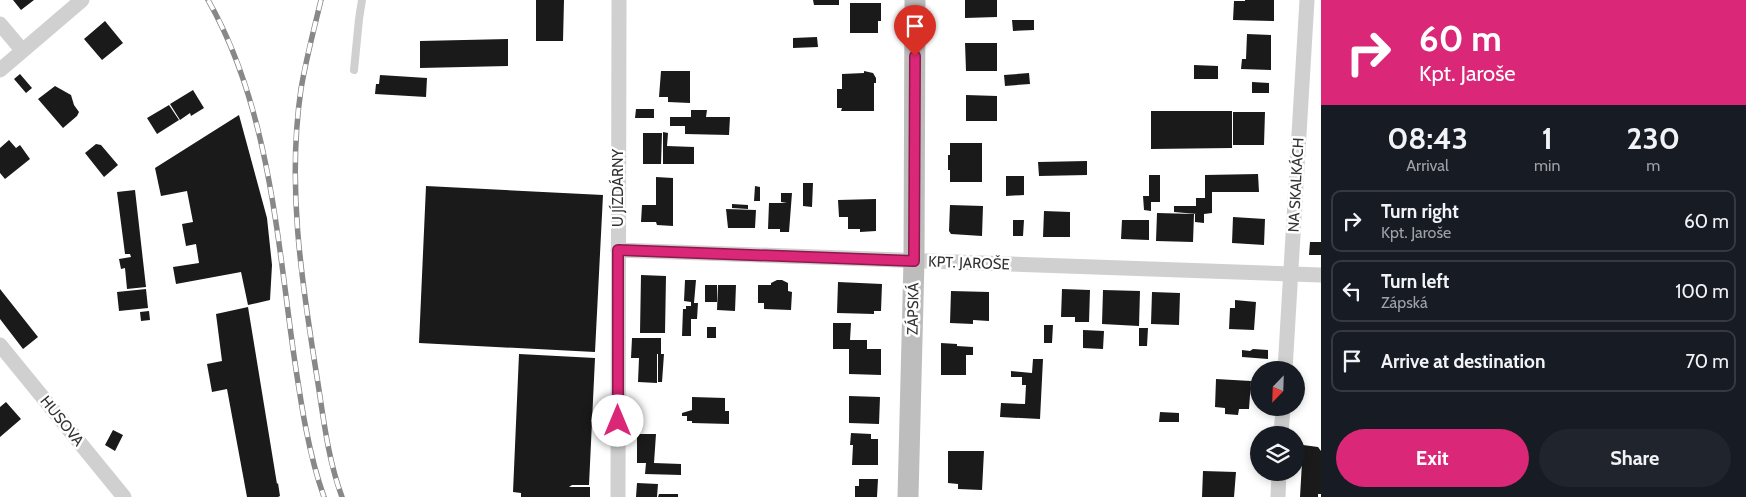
<!DOCTYPE html>
<html lang="en">
<head>
<meta charset="utf-8">
<style>
	:root { --surface:#171b24; --page:#20242c; --text:#f1f3f6; --muted:#9ea1a6; --line:#363941; --accent:#db2777 }
	body { margin:0; font-family:Cabin,sans-serif; background:var(--page); color:var(--text); height:100vh; display:flex; flex-direction:column; font-size:19px; white-space:nowrap }
	* { box-sizing:border-box; margin:0 }
	p { font-size:16px; color:var(--muted) }
	.icon { flex:none; width:28px; height:28px; fill:none; stroke:currentColor; stroke-width:2; stroke-linecap:round; stroke-linejoin:round }
	.map { position:relative; flex:1; overflow:hidden }
	.details { display:flex; flex-direction:column; background:var(--surface); width:425px }
	.details>* { flex:none }
	.hud { background:#db2777; color:#fff; overflow:hidden }
	.needle { width:32px; rotate:203deg }
	.fabs { position:absolute; left:1250px; top:361px; display:grid; gap:10px }
	.fabs a { display:grid; place-items:center; width:55px; height:55px; border-radius:50%; background:var(--surface); box-shadow:0 2px 8px #0003; font-size:25px }
	.pin { position:absolute; display:grid; place-items:center; width:42px; height:42px; color:#fff; margin:-51px -21px; border-radius:50% 50% 50% 0; rotate:-45deg; box-shadow:0 0 5px #0007 }
	.pin .icon { rotate:45deg }
	.me { position:absolute; width:55px; margin:-28px; rotate:0deg; stroke-linejoin:round; filter:drop-shadow(0 0 4px #0008) }
	.turn { display:flex; align-items:center; gap:18px; height:105px; padding:0 15px; font-size:22px }
	.turn .icon { width:65px; height:65px; stroke-width:2.5 }
	.turn b { display:block; font-size:35px; line-height:42px }
	.eta { display:flex; justify-content:space-evenly; align-items:center; height:85px; text-align:center }
	.eta b { font-size:30px; font-weight:700; line-height:35px }
	.action { display:flex; gap:10px; margin-top:auto; padding:10px 15px }
	.action a { flex:1; height:58px; border-radius:30px; background:var(--accent); color:#fff; font-size:20px; font-weight:700; line-height:58px; text-align:center }
	.action a+a { background:var(--page); color:var(--text) }
	ul { padding:0; list-style:none }
	li { display:flex; align-items:center; gap:15px; height:62px; margin:0 10px 8px; padding:0 5px; border:2px solid var(--line); border-radius:10px }
	li div { flex:1 }
	li b { display:block; font-size:19px }
	li em { font-style:normal }
	main { display:flex; flex:1; min-height:0 }
	.map>svg:first-child { display:block }
	.building { fill:#1a1a1a }
	.lines { fill:none; stroke-linecap:round; stroke-linejoin:round }
	.lane { stroke:#d0d0d0; stroke-width:8 }
	.street { stroke:#d0d0d0; stroke-width:15 }
	.secondary { stroke:#bdbdbd; stroke-width:21 }
	.rail-casing { stroke:#888; stroke-width:5.5 }
	.rail { stroke:#fff; stroke-width:4; stroke-dasharray:11; stroke-linecap:butt }
	.route-casing { stroke:#8e194d; stroke-width:12 }
	.route { stroke:#db2777; stroke-width:9 }
	.labels { text-anchor:middle; dominant-baseline:central; stroke-width:5; stroke-linejoin:round; paint-order:stroke }
	.street-label { font-size:15px; fill:#333; stroke:#fff }
</style>
</head>
<body>
<main>
<div class="map">
<svg width="1321" height="497" viewBox="0 0 1321 497">
	<rect width="100%" height="100%" fill="#fff"/>
	<path class="building" d="M13 0H34L21 10Z
		M536 0H564L563 41H536Z
		M813 0H839V5H814Z
		M965 0H997V17L965 18Z
		M1245 0H1274V21L1233 20 1234 1H1245Z
		M850 3H881V21H878V33H850Z
		M1012 20H1034V30L1013 31Z
		M105 21 123 43 102 60 84 39Z
		M1247 34 1271 35V70L1241 69 1242 59H1246Z
		M817 37 818 47 793 48V38Z
		M508 39V66L420 68V41Z
		M965 43H997V71H966Z
		M1194 65 1218 66V79H1194Z
		M661 71H690V103L668 102V97H659Z
		M864 71 873 73 876 78V83H874V111H841L842 108H837V89H842V74L864 73Z
		M1029 73 1030 84 1005 86 1004 75Z
		M20 74 32 88 26 93 14 79Z
		M380 75 427 78 426 97 375 94 376 84H379Z
		M1252 82 1269 83V93H1252Z
		M55 86 71 95 74 105 79 112 77 116 63 128 38 99Z
		M193 90 204 108 191 116 190 113 180 120 170 104Z
		M966 95 997 96V121H966Z
		M169 105 179 120 157 134 147 118Z
		M636 109H654V118H635Z
		M691 110H707L706 117H730L729 135 685 134V126H670V117H691Z
		M1151 111H1232V148L1151 149Z
		M1233 112H1265L1264 145H1233Z
		M239 115 267 218 272 265 270 300 248 305 241 272 176 284 173 267 199 263 196 244 186 246 182 224 193 222 187 191 161 196 155 168Z
		M663 132 668 133 667 146 694 147V164H663Z
		M643 133H662L661 164H643Z
		M9 140 16 148 20 145 30 159 5 179 0 173V148Z
		M950 143H982V182H950V170H948V155H950Z
		M96 144 101 145 118 165 104 177 85 153Z
		M1087 161V175L1039 176 1038 162Z
		M1258 174 1259 192H1212V213L1204 214V223L1195 222V214H1197L1174 212V206H1196V198H1205V175Z
		M1149 175H1160V202H1151V211L1144 210 1143 196H1149Z
		M1006 176H1024V195L1006 196Z
		M656 177 673 178V226L657 225 656 222H641L642 205H656Z
		M803 183H813L812 207 803 206Z
		M426 186 603 195 595 352 419 343Z
		M755 186 760 187V201H754Z
		M135 190 146 287 127 289 125 268 121 269 119 259 131 257 130 254H125L117 192Z
		M781 193H792L789 232H780V229H768L769 203H787L781 202Z
		M876 199V231L860 232V229H848V217H839L838 200Z
		M732 204 748 205V209L732 208Z
		M950 205 983 206 982 236 951 234 949 231Z
		M726 209 756 210 755 228H728Z
		M1044 211 1070 212V237H1043Z
		M1157 213 1194 214 1193 242 1156 241Z
		M1233 217 1265 219 1264 245 1232 243Z
		M1013 220H1024L1023 236H1013Z
		M1122 220H1149V240L1121 239Z
		M1310 242H1321V255H1309Z
		M641 275 666 276 665 333H640Z
		M685 280H696L694 303H698L697 319H691V336H682L683 309H686V306H691V302L684 301Z
		M777 280H782L788 283V291L792 292 791 310 764 309V303H758V285H771V283Z
		M838 282 882 284 881 311H874V314L837 313Z
		M705 285H717V302H705Z
		M718 285H736L735 311 717 310Z
		M0 289 38 337 23 349 0 319Z
		M146 289 148 308 119 311 117 292Z
		M1062 289 1090 290 1089 322H1075V317H1061Z
		M1103 290 1140 291 1139 326 1102 324Z
		M951 291 989 292V321L973 320V324L950 323Z
		M1152 292 1180 293 1179 325 1151 324Z
		M1235 300 1256 302 1254 330 1229 329 1230 308H1235Z
		M248 307 277 484 278 483 280 496 278 497H247L227 389 212 392 207 364 222 361 216 314Z
		M149 311 150 320 141 321 140 312Z
		M833 323H851L850 340H867V349H881V375L849 374V349H833Z
		M1044 325H1053L1052 343H1044Z
		M707 327H716V338H707Z
		M1139 328H1148L1147 346H1139Z
		M1083 330 1104 331 1103 349 1083 348Z
		M632 338H661V354H664L662 382H658V354H657V383L638 382 639 358H631Z
		M941 343 957 344V346L973 347V355H966V375H941Z
		M1253 349 1268 350V359L1242 357V350L1250 351Z
		M519 354 595 358 589 485H572L569 487H590V497H521V493L513 492Z
		M1033 359H1043L1040 419 1000 417 1001 403 1025 404 1026 385H1022V377H1011V371L1032 373Z
		M1216 379 1251 381 1249 409H1239L1238 415 1225 414V408L1215 407Z
		M849 396 880 397 879 424 849 423Z
		M692 397 725 398V411H729V424L692 423V421H687V416H682V413L692 410Z
		M6 402 21 419 0 437V407Z
		M1160 412 1179 413V422H1159Z
		M113 430 123 435 115 451 105 445Z
		M851 433 871 434V439H878V465H852L853 445H850Z
		M637 434H656L654 463 681 464V475L645 474 646 463H637Z
		M1303 445 1318 447 1321 451V494H1318V497H1300Z
		M948 451H984L982 490 958 489V484L948 483Z
		M1203 471 1236 472 1234 497H1202Z
		M859 479H878L877 497H855V486H859Z
		M637 483 658 484 657 497H636Z
		M659 494H678V497H658Z"/>
	<g class="lines">
		<path class="lane" d="M354 70 359 19 362 0"/>
		<path class="street" d="M0 24 22 50
			M0 70 82 0
			M618 250 1321 275
			M0 345 124 497
			M1285 370 1307 0
			M1281 435 1283 408
			M618 497 619 0
			M1278 497 1279 472"/>
		<path class="secondary" d="M908 497 914 261 915 0"/>
		<defs>
			<path id="rail" d="M208 0C269 107 277 236 294 356 301 403 308 452 324 497
				M321 0C314 29 306 59 301 89 287 184 301 277 316 371 323 413 327 457 342 497"/>
		</defs>
		<use href="#rail" class="rail-casing"/>
		<use href="#rail" class="rail"/>
	</g>
	<g class="lines">
		<defs>
			<path id="route" d="M618 421V250L914 261 915 56"/>
		</defs>
		<use href="#route" class="route-casing"/>
		<use href="#route" class="route"/>
	</g>
	<g class="labels">
		<g class="street-label">
			<text transform="translate(1296 185) rotate(-87)">NA SKALKÁCH</text>
			<text transform="translate(618 188) rotate(-90)">U JÍZDÁRNY</text>
			<text transform="translate(969 263) rotate(2)">KPT. JAROŠE</text>
			<text transform="translate(913 309) rotate(-89)">ZÁPSKÁ</text>
			<text transform="translate(62 421) rotate(51)">HUSOVA</text>
		</g>
	</g>
</svg>
<div class="fabs">
<a><svg class="needle" viewBox="-14 -14 28 28"><path d="M0-13l5 13h-10z" fill="#e53935"/><path d="M0 13l5-13h-10z" fill="#9ea1a6"/></svg></a>
<a><svg class="icon" aria-label="layers" viewBox="0 0 24 24"><path d="M12 4l9 5-9 5-9-5zM3 14l9 5 9-5"/></svg></a>
</div>
<div class="pin" style="left:915px;top:56px;background:#d93025"><svg class="icon" aria-label="arrive" viewBox="0 0 24 24"><path d="M6 21V4h12l-3 4 3 4H6"/></svg></div>
<svg class="me" style="left:618px;top:421px" viewBox="-20 -20 40 40"><circle r="19" fill="#fff"/><path d="M0-13L10 11 0 6-10 11z" fill="#db2777"/></svg>
</div>
<section class="details">
<div class="hud">
<div class="turn"><svg class="icon" aria-label="right" viewBox="0 0 24 24"><path d="M7 20v-9h11M14 6l5 5-5 5"/></svg><div><b>60 m</b>Kpt. Jaroše</div></div>
</div>
<div class="eta">
<div><b>08:43</b><p>Arrival</p></div>
<div><b>1</b><p>min</p></div>
<div><b>230</b><p>m</p></div>
</div>
<ul>
<li><svg class="icon" aria-label="right" viewBox="0 0 24 24"><path d="M7 20v-9h11M14 6l5 5-5 5"/></svg><div><b>Turn right</b><p>Kpt. Jaroše</p></div><em>60 m</em></li>
<li><svg class="icon" aria-label="left" viewBox="0 0 24 24"><path d="M17 20v-9H6M10 6l-5 5 5 5"/></svg><div><b>Turn left</b><p>Zápská</p></div><em>100 m</em></li>
<li><svg class="icon" aria-label="arrive" viewBox="0 0 24 24"><path d="M6 21V4h12l-3 4 3 4H6"/></svg><div><b>Arrive at destination</b></div><em>70 m</em></li>
</ul>
<div class="action"><a>Exit</a><a>Share</a></div>
</section>
</main>
</body>
</html>
